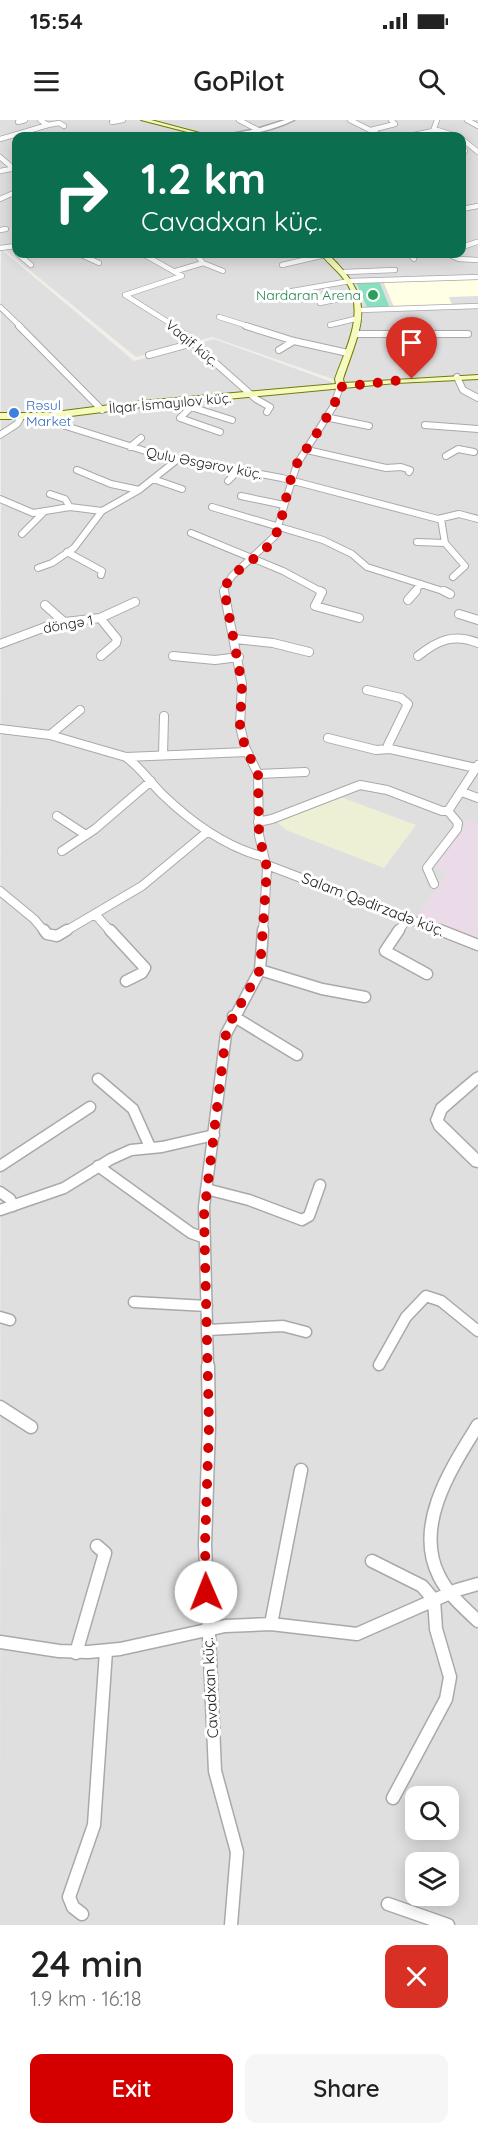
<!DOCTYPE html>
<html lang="en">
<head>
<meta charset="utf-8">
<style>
	:root { --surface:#fff; --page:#f6f6f6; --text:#222; --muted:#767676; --accent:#d40000 }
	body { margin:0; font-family:Quicksand,sans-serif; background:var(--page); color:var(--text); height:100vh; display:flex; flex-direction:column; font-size:22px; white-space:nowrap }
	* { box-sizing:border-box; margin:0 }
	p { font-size:20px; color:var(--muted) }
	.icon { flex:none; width:33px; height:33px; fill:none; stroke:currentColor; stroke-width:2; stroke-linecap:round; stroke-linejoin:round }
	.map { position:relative; height:1805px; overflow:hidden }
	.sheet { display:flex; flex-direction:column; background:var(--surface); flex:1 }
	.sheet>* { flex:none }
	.hud { position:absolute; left:12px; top:12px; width:454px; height:126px; border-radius:12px; box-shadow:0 3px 15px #0003; background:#0b6e4f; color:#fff; overflow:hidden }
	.tools { position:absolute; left:405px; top:1666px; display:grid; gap:12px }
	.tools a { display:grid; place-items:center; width:54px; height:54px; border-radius:12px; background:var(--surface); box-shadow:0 3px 15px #0003; font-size:30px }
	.pin { position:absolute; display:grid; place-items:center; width:51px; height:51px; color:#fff; margin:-62px -26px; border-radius:50% 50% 50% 0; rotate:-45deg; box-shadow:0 0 6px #0007 }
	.pin .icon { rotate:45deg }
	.me { position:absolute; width:66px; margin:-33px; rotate:359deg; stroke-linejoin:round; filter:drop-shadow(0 0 4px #0008) }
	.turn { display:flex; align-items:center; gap:21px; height:126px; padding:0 30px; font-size:27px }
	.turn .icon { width:78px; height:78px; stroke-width:2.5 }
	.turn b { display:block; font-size:42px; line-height:51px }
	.round { display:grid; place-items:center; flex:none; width:63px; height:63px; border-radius:12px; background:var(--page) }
	.overview { display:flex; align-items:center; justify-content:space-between; height:102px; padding:0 30px }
	h1 { font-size:36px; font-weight:600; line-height:45px }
	.primary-button { display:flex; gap:12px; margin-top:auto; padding:12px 30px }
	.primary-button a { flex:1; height:69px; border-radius:12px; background:var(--accent); color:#fff; font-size:24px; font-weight:600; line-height:69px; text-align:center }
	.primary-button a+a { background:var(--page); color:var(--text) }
	.status { display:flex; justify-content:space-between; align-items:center; height:42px; padding:0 30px; background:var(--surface); direction:ltr }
	.status svg { height:16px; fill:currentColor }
	header { display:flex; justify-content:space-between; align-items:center; height:78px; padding:0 30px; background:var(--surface); font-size:27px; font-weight:600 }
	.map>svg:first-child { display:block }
	.residential { fill:#e0dfdf; fill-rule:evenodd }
	.industrial { fill:#ebdbe8 }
	.education { fill:#ffffe5 }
	.farmland { fill:#eef0d5 }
	.pitch { fill:#88e0be }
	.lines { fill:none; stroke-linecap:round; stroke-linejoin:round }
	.minor-far4-casing { stroke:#a9a9a9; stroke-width:6 }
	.minor-far3-casing { stroke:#a9a9a9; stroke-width:8 }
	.minor-far2-casing { stroke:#a9a9a9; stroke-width:10 }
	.minor-far1-casing { stroke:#a9a9a9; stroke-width:13 }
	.minor-casing { stroke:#a9a9a9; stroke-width:15 }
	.tertiary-casing { stroke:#a9a9a9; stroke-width:3 }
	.secondary-casing { stroke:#707d05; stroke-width:2 }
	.minor-far4 { stroke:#fff; stroke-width:4.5 }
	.minor-far3 { stroke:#fff; stroke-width:6 }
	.minor-far2 { stroke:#fff; stroke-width:8 }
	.minor-far1 { stroke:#fff; stroke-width:10 }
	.minor { stroke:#fff; stroke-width:12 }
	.tertiary { fill:#fff; fill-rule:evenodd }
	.secondary { fill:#f7fabf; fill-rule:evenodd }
	.route { stroke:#d40000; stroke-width:10; stroke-dasharray:0 18 }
	.leisure-dot { fill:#2e9e5b; stroke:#fff; stroke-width:2 }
	.shop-dot { fill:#3f7fe0; stroke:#fff; stroke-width:2 }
	.labels { text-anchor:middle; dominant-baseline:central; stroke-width:6; stroke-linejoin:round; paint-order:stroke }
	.far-leisure-label { font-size:14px; fill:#27864d; stroke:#fff; text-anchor:end }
	.far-street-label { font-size:14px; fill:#222; stroke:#fff }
	.far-shop-label { font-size:14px; fill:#366cbe; stroke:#fff; text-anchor:start }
	.street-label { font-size:15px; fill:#222; stroke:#fff }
</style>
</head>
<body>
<div class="status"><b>15:54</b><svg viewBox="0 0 49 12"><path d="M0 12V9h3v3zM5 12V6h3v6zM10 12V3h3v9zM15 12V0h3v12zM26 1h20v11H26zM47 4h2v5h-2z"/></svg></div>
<header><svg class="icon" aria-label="menu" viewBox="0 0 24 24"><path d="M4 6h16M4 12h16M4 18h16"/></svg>GoPilot<svg class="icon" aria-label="search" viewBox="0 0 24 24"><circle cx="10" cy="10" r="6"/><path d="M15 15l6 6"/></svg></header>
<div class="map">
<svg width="478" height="1805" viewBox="0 0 478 1805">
	<rect width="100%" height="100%" fill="#f2efe9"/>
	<path class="residential" d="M0 0H478V255L409 258 347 264 212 217 136 237 0 126ZM16 16H462V134H16Z
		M1 129 134 241 214 219 332 262 330 266 478 258V952L438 987 433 992 432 998 478 1046V1805H0ZM416 1677H448V1710H416ZM416 1743H448V1776H416Z
		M478 964V1035L445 1004 442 998 445 990Z"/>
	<path class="industrial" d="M468 700 478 704V822L455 811 415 799 448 753 434 747Z"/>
	<path class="education" d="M478 158V176L449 177 452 185 394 187 383 161Z"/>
	<path class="farmland" d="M338 676 416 705 384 748 286 710 276 701Z"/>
	<path class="pitch" d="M379 161 390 188 368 189 356 162Z"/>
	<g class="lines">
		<defs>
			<path id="minor-far4" d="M239 0 258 10
				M350 0 382 16
				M467 0 478 6
				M18 2 25 0
				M112 2 123 0
				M48 5 59 3 64 6
				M434 9 456 16
				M371 10 395 4 391 0
				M409 16 433 11 437 0
				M0 19 48 5 40 0
				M462 19 478 32
				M462 30 465 31
				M0 37 14 49
				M0 51 16 48
				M0 79 16 72
				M462 89 478 86
				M0 110 6 109
				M462 127 477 122
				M0 128 16 126
				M18 134 31 145
				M79 134 99 143
				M143 134 182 156 125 175 176 207
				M196 134 203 143 223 151
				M409 134 414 139
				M447 134 459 139 478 140
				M282 145 325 135
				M176 151 203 143
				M344 152 395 150
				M275 174 350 161 478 157
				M320 183 357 175
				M0 187 21 207
				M360 190 478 186
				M219 197 251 207
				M330 205 359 198"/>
			<path id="minor-far3" d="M19 206 102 290
				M174 206 256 279 270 287 267 292
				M246 206 294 221 348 233
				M356 214H468
				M279 230 294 221
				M149 235 193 223
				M457 257 463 270 478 278
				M198 280 180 298 220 312
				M191 287 232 300
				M37 297 155 334 282 358 438 399 459 394 478 399
				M325 297 369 306
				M425 305 478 309
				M0 315 17 304 21 297
				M130 327 141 318
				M307 330 386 348 401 347 410 350 409 352
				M446 336 458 329 474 332
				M77 350 111 364 139 370
				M153 359 182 369
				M228 361 239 350
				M50 374 65 379 70 387
				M241 376 284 385
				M0 379 33 393 70 387 102 391
				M212 387 323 420 352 434 367 447 446 472
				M441 399 445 423 465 446 453 457
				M191 413 283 451 322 472
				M22 414 43 393
				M417 422 445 423
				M67 432 102 451 101 455
				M38 448 52 443 74 428 102 391 139 370 178 339
				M225 472 224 469 232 456 275 416 297 344 333 287 340 267
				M414 472 421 464"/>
			<path id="minor-far2" d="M224 471 242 564 240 606 245 627 258 654 259 715 267 749 263 812
				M320 471 322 472 315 486 359 498
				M444 471 450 474
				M408 480 416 471
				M45 485 63 501
				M459 494 478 500
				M100 498 117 519 116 523 101 536
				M235 519 273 523 309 532
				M0 524 56 503 100 498 135 482
				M173 536 215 540 239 537
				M418 536C438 520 454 513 478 523
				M367 570 401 578 408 584 388 625 390 629 476 648
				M0 609 50 615 126 637 247 632
				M50 615 80 590
				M328 618 376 630 390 629
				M163 635 164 596
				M126 637C143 650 148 660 162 674 191 702 225 727 264 737
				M258 654 305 652
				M462 672 478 678
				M57 696 86 715
				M258 702 272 699 360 665 387 670 442 691H448L478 645
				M62 731 95 709 151 661
				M267 745 443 812
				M434 764 427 748 457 709 458 703 448 691
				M0 771 34 799 45 812
				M95 794 111 812
				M64 812 142 766 207 712
				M398 812 407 799"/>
			<path id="minor-far1" d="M44 810 47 814 57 816 67 810
				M110 810 145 848 142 853 126 861
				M399 810 385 831 427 854
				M440 810 478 825
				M260 850 322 869 365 877
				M233 896 297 935
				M98 959 133 989 150 1027
				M0 1046 90 987
				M98 1046 191 1113 205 1118
				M206 1069 249 1080 302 1100 309 1096 320 1065
				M0 1072 10 1079 13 1086
				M0 1090 64 1068 111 1039 131 1030 162 1027 214 1015
				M134 1182 207 1186
				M0 1197 10 1200
				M208 1210 283 1206 306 1212
				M379 1245 406 1197 426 1176 441 1181 478 1211
				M208 1247 204 1087 226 914 260 850 263 810"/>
			<path id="minor" d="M208 1246 209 1305 205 1425 215 1651 237 1732 231 1805
				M0 1287 31 1307
				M478 1305C452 1347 413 1405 439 1456 448 1474 463 1487 478 1501
				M372 1441 422 1466 434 1480 436 1509 450 1557 446 1579 393 1678
				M271 1504 301 1350
				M0 1522 59 1531 88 1532 120 1529 225 1506 271 1504 357 1514 457 1470 478 1464
				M76 1533 105 1433 97 1426
				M388 1784 448 1805
				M82 1794 73 1787 69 1777 94 1705 106 1531"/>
			<path id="tertiary" d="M285 0H294C274 10 242 18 220 16L257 9Z
				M478 952V964L446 992 443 1000 478 1034V1047L473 1046 435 1009 431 1000 437 985 474 954Z"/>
			<path id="secondary" d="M141 0H151L211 16H203Z
				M321 134H328C377 182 363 200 343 259L344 263 478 255V259L396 263 142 287 47 299H0V293H47L142 281 336 264 335 259C345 230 365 195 348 165 341 153 328 144 321 134Z"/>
		</defs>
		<use href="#minor-far4" class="minor-far4-casing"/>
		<use href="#minor-far3" class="minor-far3-casing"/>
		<use href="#minor-far2" class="minor-far2-casing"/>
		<use href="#minor-far1" class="minor-far1-casing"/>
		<use href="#minor" class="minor-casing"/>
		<use href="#tertiary" class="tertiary-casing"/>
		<use href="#secondary" class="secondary-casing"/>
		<use href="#minor-far4" class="minor-far4"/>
		<use href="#minor-far3" class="minor-far3"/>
		<use href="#minor-far2" class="minor-far2"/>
		<use href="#minor-far1" class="minor-far1"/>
		<use href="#minor" class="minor"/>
		<use href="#tertiary" class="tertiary"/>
		<use href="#secondary" class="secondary"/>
	</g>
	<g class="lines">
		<path class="route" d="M206 1472 205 1425 209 1305 204 1095 226 914 231 901 260 850 267 748 259 715 258 654 245 627 240 606 242 564 224 469C234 446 264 438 275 416 285 397 287 359 298 342 307 327 340 282 340 267L412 259"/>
	</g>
	<circle class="leisure-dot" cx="373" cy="175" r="6"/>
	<circle class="shop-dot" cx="14" cy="293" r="6"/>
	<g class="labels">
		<g class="far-leisure-label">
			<text x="361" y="175">Nardaran Arena</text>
		</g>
		<g class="far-street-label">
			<text transform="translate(192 223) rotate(40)">Vaqif küç.</text>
			<text transform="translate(170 283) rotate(-5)">İlqar İsmayılov küç.</text>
			<text transform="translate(204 343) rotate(11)">Qulu Əsgərov küç.</text>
			<text transform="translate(68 504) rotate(-10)">döngə 1</text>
		</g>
		<g class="far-shop-label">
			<text x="26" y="285">Rəsul<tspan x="26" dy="16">Market</tspan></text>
		</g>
		<g class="street-label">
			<text transform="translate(373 784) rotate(21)">Salam Qədirzadə küç.</text>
			<text transform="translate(210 1568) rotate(-93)">Cavadxan küç.</text>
		</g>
	</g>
</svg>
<div class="tools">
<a><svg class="icon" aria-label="search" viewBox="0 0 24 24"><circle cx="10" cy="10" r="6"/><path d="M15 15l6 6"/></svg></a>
<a><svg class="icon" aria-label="layers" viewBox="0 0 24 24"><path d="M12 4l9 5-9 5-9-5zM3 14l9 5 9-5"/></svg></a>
</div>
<div class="pin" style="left:412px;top:259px;background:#d93025"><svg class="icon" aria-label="arrive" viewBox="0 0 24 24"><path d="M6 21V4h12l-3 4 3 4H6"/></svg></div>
<svg class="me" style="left:206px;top:1472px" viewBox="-20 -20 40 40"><circle r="19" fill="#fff"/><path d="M0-13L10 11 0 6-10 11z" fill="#d40000"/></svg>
<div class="hud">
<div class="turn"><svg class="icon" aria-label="right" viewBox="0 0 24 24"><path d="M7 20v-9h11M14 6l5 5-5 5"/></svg><div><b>1.2 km</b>Cavadxan küç.</div></div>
</div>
</div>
<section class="sheet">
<div class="overview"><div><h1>24 min</h1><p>1.9 km · 16:18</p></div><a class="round" style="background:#d93025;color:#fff"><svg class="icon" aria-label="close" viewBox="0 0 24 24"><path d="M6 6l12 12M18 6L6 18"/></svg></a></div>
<div class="primary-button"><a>Exit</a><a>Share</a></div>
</section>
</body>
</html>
